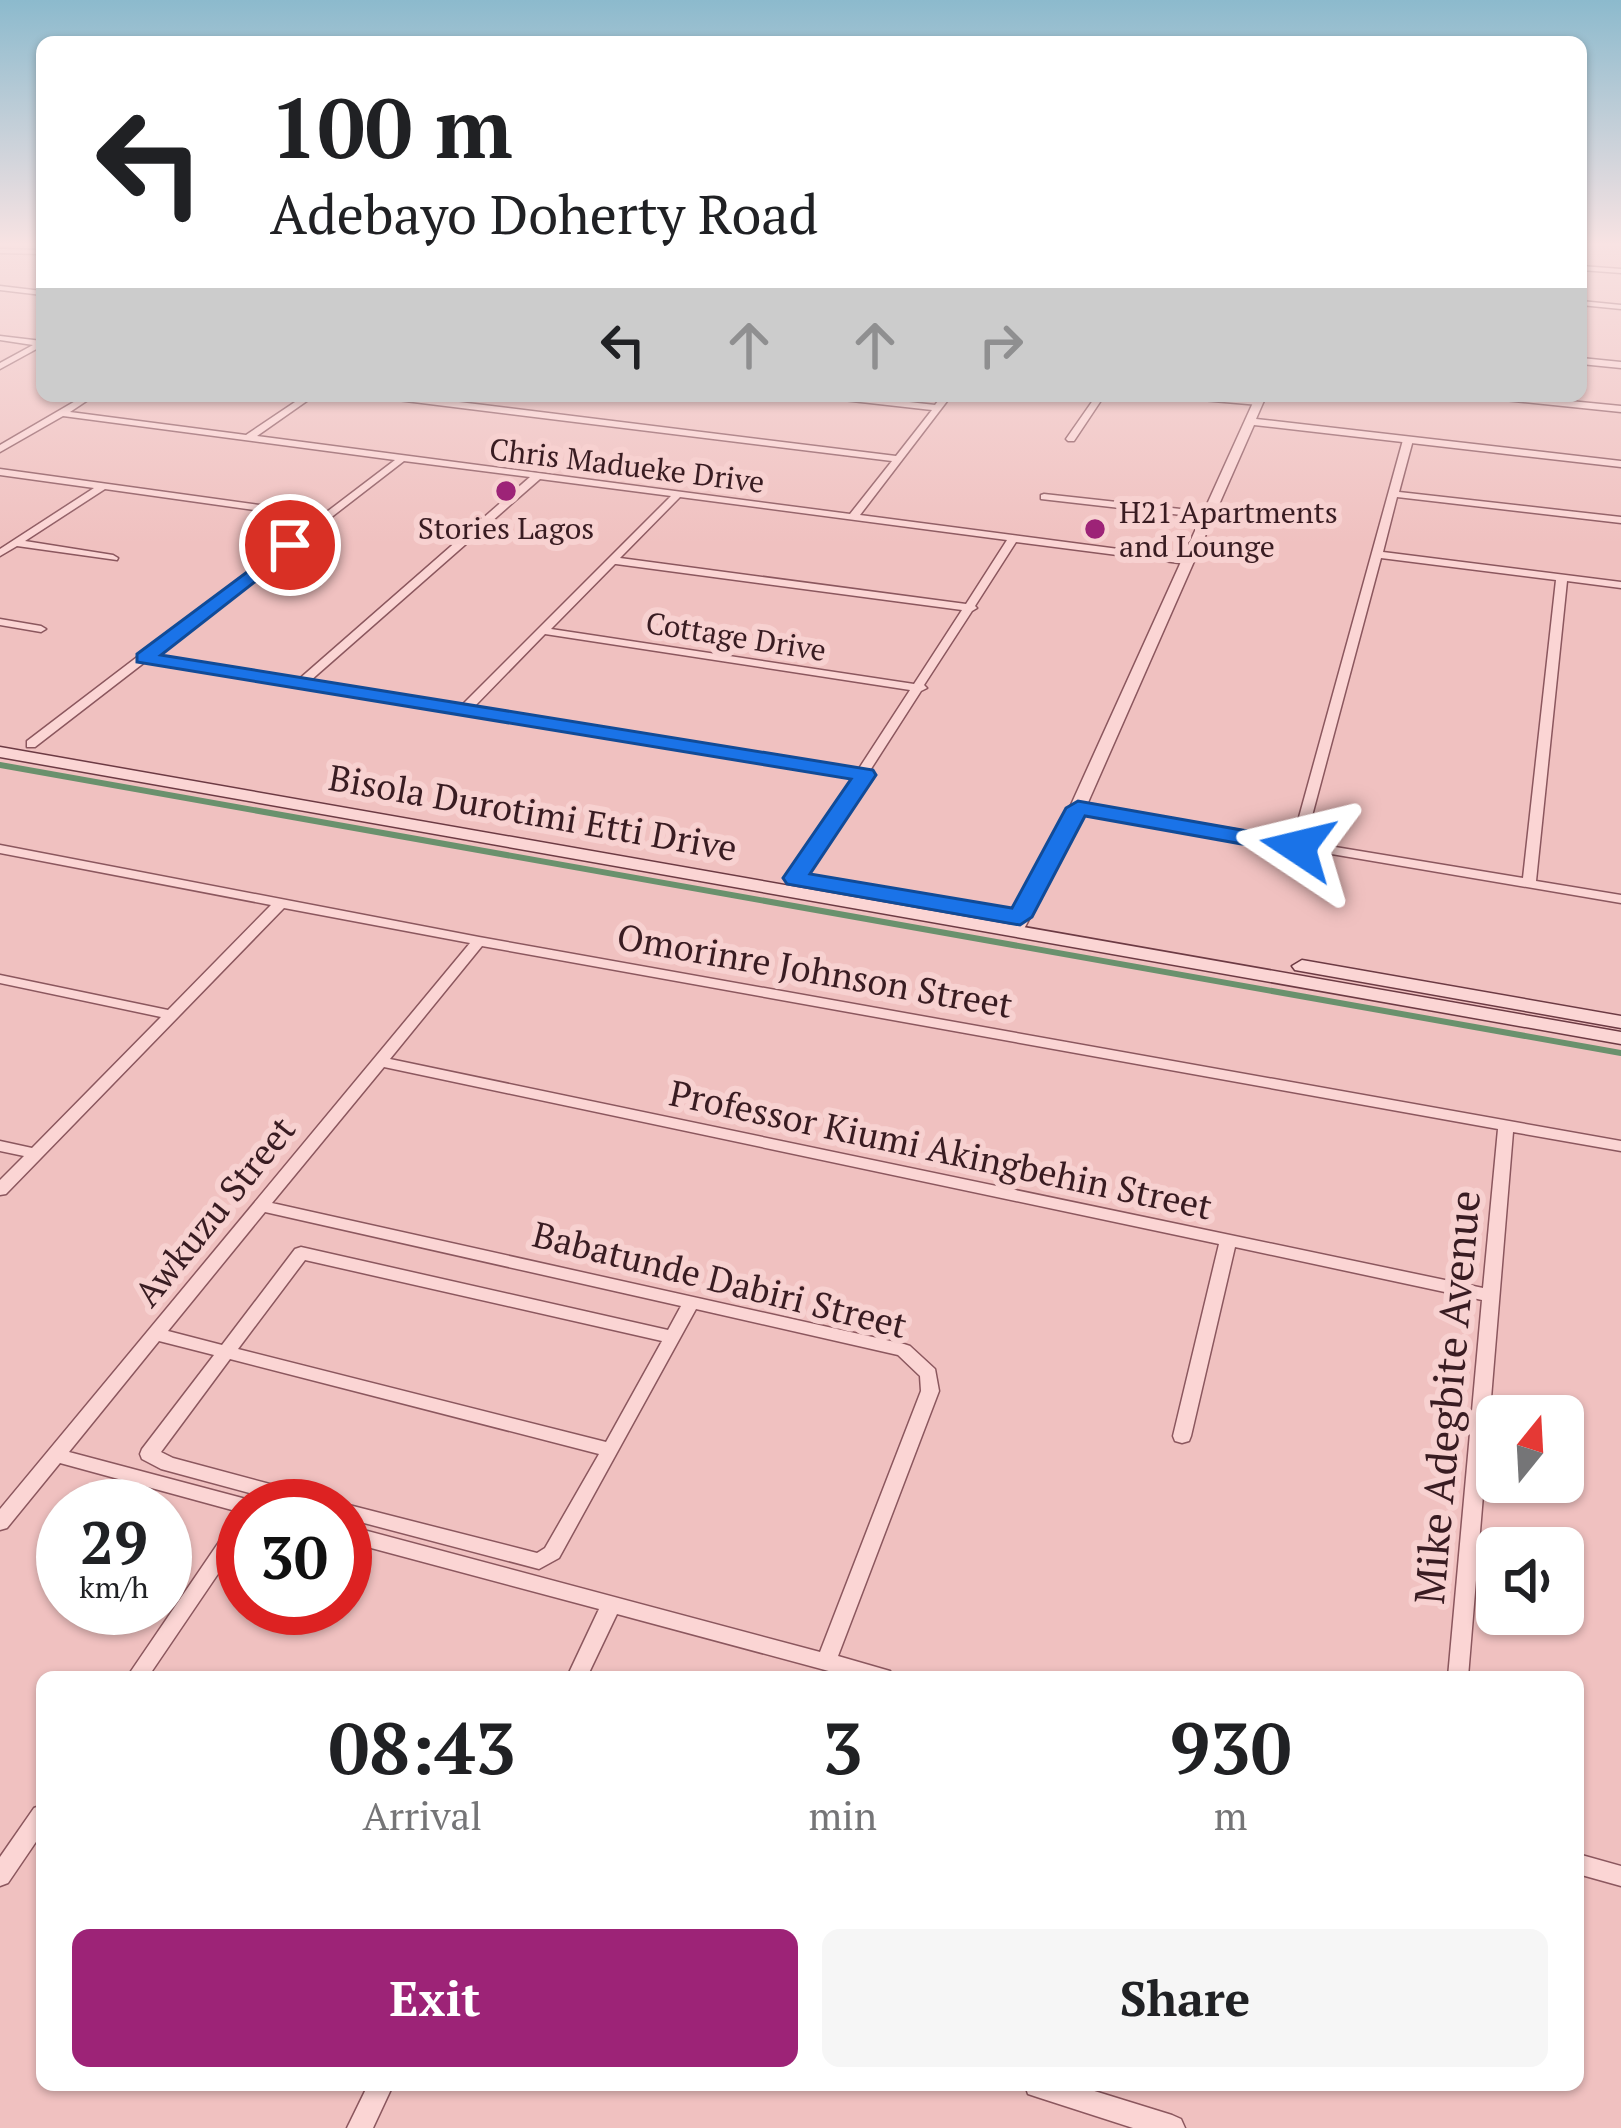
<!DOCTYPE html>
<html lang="en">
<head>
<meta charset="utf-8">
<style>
	:root { --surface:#fff; --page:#f6f6f6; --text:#202124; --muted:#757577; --accent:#9d2377 }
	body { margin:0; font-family:"PT Serif",serif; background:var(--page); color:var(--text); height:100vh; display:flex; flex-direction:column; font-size:45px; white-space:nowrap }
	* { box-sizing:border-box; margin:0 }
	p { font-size:39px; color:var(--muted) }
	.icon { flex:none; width:66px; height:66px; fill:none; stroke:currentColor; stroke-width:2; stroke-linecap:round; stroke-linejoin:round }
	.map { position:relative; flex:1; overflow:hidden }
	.drawer { position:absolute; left:36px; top:1671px; width:1548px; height:420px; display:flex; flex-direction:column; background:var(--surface); border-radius:18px; box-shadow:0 3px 9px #0004 }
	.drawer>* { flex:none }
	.hud { position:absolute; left:36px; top:36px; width:1551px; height:366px; border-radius:18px; box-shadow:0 3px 9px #0004; background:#fff; color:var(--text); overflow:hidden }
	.needle { width:78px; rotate:18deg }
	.tools { position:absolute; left:1476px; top:1395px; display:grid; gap:24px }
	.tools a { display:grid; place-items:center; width:108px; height:108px; border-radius:18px; background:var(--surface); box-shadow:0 3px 9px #0004; font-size:60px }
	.speed { position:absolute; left:36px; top:1479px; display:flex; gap:24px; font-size:60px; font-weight:700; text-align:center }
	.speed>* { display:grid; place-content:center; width:156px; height:156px; border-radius:50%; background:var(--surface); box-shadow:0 3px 9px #0004; line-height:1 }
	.speed small { font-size:30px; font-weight:400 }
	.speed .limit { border:18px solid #d22; background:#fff; color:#111 }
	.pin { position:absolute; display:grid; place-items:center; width:102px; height:102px; color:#fff; margin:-51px; border:6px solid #fff; border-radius:50%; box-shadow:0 3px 12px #0007 }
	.me { position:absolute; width:132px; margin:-66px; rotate:280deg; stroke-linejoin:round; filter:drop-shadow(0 0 9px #0008) }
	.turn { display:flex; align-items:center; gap:42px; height:252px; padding:0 36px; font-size:54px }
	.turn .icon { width:156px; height:156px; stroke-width:2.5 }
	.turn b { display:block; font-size:84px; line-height:102px }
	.lanes { display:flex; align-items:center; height:114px; padding:0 36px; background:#0003; justify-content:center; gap:60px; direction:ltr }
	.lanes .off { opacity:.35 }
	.eta { display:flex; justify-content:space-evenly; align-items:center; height:204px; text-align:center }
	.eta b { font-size:72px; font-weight:600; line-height:84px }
	.cta { display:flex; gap:24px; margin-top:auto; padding:24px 36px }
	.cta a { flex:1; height:138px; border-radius:18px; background:var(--accent); color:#fff; font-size:48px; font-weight:600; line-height:138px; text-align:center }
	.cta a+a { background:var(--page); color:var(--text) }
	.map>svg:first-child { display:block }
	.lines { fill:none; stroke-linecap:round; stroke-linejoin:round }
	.stream { stroke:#6a916d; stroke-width:6 }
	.minor-casing { stroke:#8b575e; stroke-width:3 }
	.tertiary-casing { stroke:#8b575e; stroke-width:3 }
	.secondary-casing { stroke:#6c3a43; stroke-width:3 }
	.minor { fill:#fbd5d4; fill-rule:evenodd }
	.tertiary { fill:#fbd5d4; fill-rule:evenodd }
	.secondary { fill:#fbd5d4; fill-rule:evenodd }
	.route { fill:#1a73e8; stroke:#114b97; stroke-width:3 }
	.poi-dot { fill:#9d2377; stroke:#f7d1d0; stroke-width:4.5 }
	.labels { text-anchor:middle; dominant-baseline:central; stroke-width:12; stroke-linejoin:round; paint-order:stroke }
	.far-street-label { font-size:30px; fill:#391c22; stroke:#f7d1d0 }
	.far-poi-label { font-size:30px; fill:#391c22; stroke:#f7d1d0; text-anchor:start }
	.street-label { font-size:36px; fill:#391c22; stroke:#f7d1d0 }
	.near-street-label { font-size:42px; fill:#391c22; stroke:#f7d1d0 }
</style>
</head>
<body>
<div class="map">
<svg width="1621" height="2128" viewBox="0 0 1621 2128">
	<rect width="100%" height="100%" fill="#f0c1c0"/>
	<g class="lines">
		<path class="stream" d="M0 765 1621 1053"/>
		<defs>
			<path id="minor" d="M0 249 42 250V254L0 253Z
				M1581 266 1621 269V273L1581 270Z
				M0 286 42 291V295L0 290Z
				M1581 301 1621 305V309L1581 305Z
				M0 336 42 341V346L0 369V363L33 345 0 340Z
				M1581 358 1621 362V368L1581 364Z
				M84 396H94L70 412 246 435 304 396H314L257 436 850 514 892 461 389 399 385 396H410L896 456 932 410 834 399 830 396H857L935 405 942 396H951L860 515 1187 558 1192 561 1187 564 1016 542 975 606 977 608 972 611 924 685 927 688 921 691 869 772 871 775 865 779 800 881 795 882 788 878 854 777 145 662 35 747H27V741L318 519 105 489 25 541 113 555 118 558 117 560 17 546 0 556V549L94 488 0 475V469L324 514 395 460 63 416 0 452V445ZM404 461 530 477 298 680 152 656ZM540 479 671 496 461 706 310 681ZM680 497 1007 540 966 604 620 558ZM615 564H616L962 610 914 684 551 629ZM545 634 910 690 858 770 473 708Z
				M1096 396H1104L1074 441H1068L1066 439Z
				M1186 396 1259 399 1263 402 1259 405 1190 399Z
				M1490 396H1520L1621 406V412L1494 399Z
				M1408 437 1413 440 1399 492 1621 517V523L1397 497 1383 552 1621 582V588L1567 581 1536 881 1621 895V903L1302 849 1297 851 1291 847 1078 811 1072 807 1078 803 1293 839 1403 440ZM1381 558 1556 580 1523 878 1305 842Z
				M1044 494 1208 512 1213 515 1208 518 1041 499V495Z
				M0 619 41 626 46 629 41 632 0 625Z
				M0 845 479 937 1621 1141V1151L1513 1132 1468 1677H1448L1482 1300 1235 1247 1191 1436 1189 1441 1182 1443 1175 1441 1173 1436 1219 1244 384 1067 272 1203 904 1344 910 1346 935 1369 939 1391 838 1656 890 1671 893 1677H851L617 1614 587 1677H567L599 1609 345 1541V1525L820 1652 921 1391 920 1376 898 1355 696 1309 559 1558 539 1569 345 1518V1506H338L345 1504 537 1553 545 1548 599 1454 230 1359 161 1452 173 1458 326 1499 333 1501 336 1506H298L161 1469 142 1459 140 1454 142 1449 214 1355 159 1341 69 1452 246 1499 253 1501 256 1506H243V1513L60 1463 7 1528 0 1530V1509L470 943 284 908 6 1194 0 1195V1180L24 1156 0 1151V1141L32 1148 161 1017 0 983V975L168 1010 271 905 0 853ZM482 946 1498 1129 1483 1288 390 1059ZM265 1212 681 1306 668 1330 301 1247 295 1249 222 1345 168 1331ZM305 1260 662 1341 606 1442 238 1349Z
				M243 1515V1537L148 1677H127L236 1517Z
				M42 1805V1833L8 1883 0 1886V1857L34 1808Z
				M1578 1854 1621 1866V1886L1578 1874Z
				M368 2085H393L373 2128H347Z
				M1025 2085H1075L1172 2115 1181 2119 1185 2128H1133L1037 2097 1028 2094Z"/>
			<path id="tertiary" d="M1256 396H1266L1256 419 1621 461V467L1254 425 1086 807 1024 929 1022 932H1010L1008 929 1070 807Z"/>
			<path id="secondary" d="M0 747 1621 1032V1044L0 757Z
				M1302 960 1621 1016V1028L1295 970 1292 966Z"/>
		</defs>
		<use href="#minor" class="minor-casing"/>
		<use href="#tertiary" class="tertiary-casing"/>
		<use href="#secondary" class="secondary-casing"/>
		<use href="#minor" class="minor"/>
		<use href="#tertiary" class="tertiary"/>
		<use href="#secondary" class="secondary"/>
	</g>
	<linearGradient id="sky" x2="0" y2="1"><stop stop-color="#8cbacd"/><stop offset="0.45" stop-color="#f8e3e3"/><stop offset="1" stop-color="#f8e3e3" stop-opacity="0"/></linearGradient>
	<rect width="1621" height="543" fill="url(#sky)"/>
	<path class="route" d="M290 540 297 541V549L161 655 873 770 876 775 810 874 1012 908 1066 808 1078 801 1298 840 1309 847 1298 854 1085 816 1032 917 1020 925 787 884 783 878 851 779 137 662V654Z"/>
	<g class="poi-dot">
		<circle cx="506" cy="491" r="12"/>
		<circle cx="1095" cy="529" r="12"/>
	</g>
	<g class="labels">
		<g class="far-street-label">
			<text transform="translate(627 465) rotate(7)">Chris Madueke Drive</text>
			<text transform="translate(736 636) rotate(9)">Cottage Drive</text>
		</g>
		<g class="far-poi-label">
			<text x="1119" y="512">H21 Apartments<tspan x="1119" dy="34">and Lounge</tspan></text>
			<text x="506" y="528" text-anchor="middle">Stories Lagos</text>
		</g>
		<g class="street-label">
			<text transform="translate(533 812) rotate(10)">Bisola Durotimi Etti Drive</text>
			<text transform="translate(815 970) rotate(10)">Omorinre Johnson Street</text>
			<text transform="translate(941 1149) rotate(12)">Professor Kiumi Akingbehin Street</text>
			<text transform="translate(214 1211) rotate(-51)">Awkuzu Street</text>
			<text transform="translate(720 1279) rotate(14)">Babatunde Dabiri Street</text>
		</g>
		<g class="near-street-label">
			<text transform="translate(1446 1397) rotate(-85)">Mike Adegbite Avenue</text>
		</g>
	</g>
</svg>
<div class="tools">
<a><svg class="needle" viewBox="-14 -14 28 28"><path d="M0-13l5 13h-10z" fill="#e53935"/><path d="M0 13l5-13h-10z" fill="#757577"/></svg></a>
<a><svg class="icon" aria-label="sound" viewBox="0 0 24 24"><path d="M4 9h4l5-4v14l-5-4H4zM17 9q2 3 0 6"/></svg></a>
</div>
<div class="speed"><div>29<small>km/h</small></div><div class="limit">30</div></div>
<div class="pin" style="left:290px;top:545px;background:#d93025"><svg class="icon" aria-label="arrive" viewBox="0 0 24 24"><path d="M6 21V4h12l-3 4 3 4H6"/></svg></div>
<svg class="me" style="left:1298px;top:847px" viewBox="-20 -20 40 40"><path d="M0-17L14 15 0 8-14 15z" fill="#1a73e8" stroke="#fff" stroke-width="4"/></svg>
<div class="hud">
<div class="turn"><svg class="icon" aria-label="left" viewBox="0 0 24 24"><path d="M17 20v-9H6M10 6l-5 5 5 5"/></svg><div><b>100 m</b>Adebayo Doherty Road</div></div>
<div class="lanes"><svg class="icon" aria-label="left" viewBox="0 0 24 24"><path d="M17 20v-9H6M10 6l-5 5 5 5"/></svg><svg class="icon off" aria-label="ahead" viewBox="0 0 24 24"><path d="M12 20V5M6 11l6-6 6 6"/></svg><svg class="icon off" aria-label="ahead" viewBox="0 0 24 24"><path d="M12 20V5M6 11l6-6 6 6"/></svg><svg class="icon off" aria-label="right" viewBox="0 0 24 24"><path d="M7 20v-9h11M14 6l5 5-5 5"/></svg></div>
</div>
<section class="drawer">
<div class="eta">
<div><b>08:43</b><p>Arrival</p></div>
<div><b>3</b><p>min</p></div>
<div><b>930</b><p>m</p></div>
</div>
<div class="cta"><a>Exit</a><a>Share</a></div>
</section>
</div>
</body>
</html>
